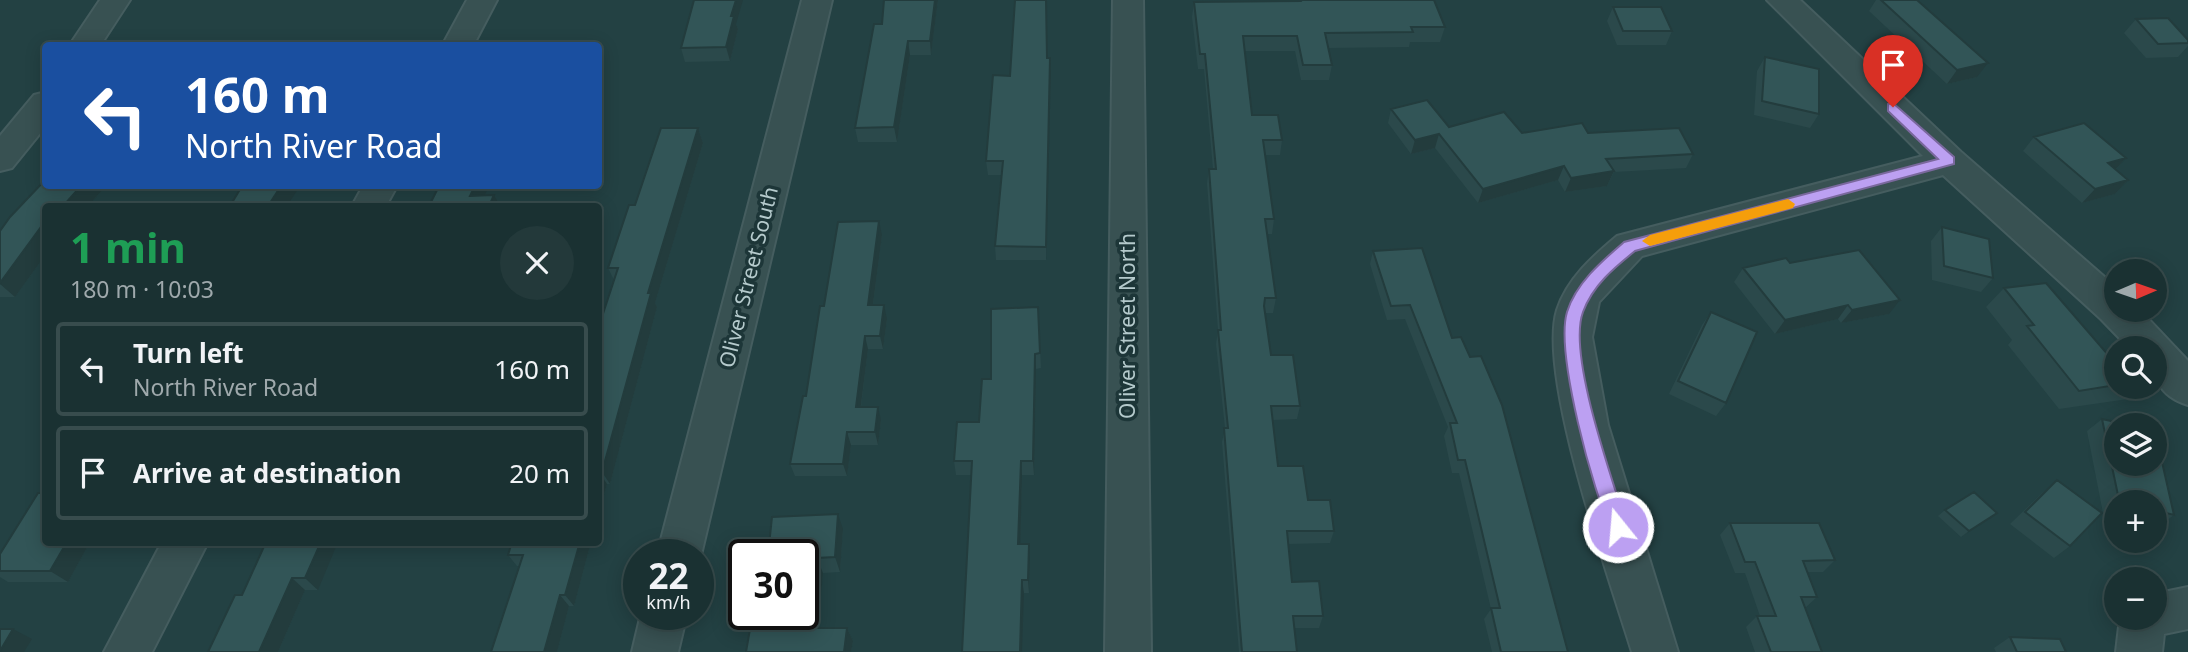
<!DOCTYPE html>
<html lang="en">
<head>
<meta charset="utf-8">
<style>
	:root { --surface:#1a3132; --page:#23393a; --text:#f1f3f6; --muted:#9fa9ac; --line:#384c4d }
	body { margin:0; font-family:"Noto Sans",sans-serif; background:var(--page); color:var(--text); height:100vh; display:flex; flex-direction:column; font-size:26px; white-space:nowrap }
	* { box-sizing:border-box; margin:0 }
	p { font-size:23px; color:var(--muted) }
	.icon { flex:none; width:38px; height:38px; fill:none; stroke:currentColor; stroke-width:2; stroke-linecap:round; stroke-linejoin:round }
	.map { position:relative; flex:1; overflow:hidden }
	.drawer { position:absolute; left:42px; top:203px; width:560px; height:343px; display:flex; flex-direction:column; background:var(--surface); border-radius:7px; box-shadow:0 4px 18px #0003,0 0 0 2px var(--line) }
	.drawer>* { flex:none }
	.banner { position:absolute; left:42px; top:42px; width:560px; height:147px; border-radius:7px; box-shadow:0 4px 18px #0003,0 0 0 2px var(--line); background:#1a4fa0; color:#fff; overflow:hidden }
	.needle { width:46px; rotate:88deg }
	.tools { position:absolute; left:2104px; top:259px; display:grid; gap:14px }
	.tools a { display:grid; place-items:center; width:63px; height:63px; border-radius:50%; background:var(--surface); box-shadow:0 4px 18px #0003,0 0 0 2px var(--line); font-size:35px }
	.speed { position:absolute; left:623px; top:539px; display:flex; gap:14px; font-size:35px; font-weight:700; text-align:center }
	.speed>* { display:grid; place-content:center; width:91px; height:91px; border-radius:50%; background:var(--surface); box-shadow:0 4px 18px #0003,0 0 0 2px var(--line); line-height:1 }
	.speed small { font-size:18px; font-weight:400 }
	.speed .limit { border:4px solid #111; border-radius:10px; background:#fff; color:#111 }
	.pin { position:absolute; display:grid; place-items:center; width:60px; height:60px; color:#fff; margin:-72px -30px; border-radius:50% 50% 50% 0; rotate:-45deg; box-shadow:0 0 7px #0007 }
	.pin .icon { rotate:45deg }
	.me { position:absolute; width:77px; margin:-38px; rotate:343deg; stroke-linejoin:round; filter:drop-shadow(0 0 5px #0008) }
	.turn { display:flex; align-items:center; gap:24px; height:147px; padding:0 28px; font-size:32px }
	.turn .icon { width:91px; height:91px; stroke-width:2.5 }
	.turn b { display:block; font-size:49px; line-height:60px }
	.round { display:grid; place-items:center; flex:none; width:74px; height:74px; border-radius:37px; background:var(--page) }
	.head { display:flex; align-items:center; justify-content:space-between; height:119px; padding:0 28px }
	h1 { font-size:42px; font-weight:700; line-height:52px; color:#1e9e55 }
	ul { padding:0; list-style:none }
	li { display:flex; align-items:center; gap:21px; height:94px; margin:0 14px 10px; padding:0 14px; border:4px solid var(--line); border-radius:7px }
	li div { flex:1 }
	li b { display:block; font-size:26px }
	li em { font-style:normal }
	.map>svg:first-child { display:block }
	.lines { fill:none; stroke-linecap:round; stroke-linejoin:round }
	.minor-casing { stroke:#455d5f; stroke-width:4 }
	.minor { fill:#385152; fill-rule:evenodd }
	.wall { fill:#2b494b }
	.shaded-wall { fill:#233c3d }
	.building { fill:#325557; stroke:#233c3d; stroke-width:2 }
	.route { fill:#bca0f2; stroke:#7a689d; stroke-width:2 }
	.slow { fill:#f59e0b }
	.labels { text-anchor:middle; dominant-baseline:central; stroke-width:7; stroke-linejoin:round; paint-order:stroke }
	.street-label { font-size:21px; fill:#b5cacc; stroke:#1d3638 }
</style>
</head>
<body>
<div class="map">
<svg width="2188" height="652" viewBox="0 0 2188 652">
	<rect width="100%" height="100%" fill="#234143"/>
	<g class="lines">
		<defs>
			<path id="minor" d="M100 0H130L100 46H69Z
				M467 0H497L473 46H442Z
				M802 0H832L701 555 698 561V555H657Z
				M1113 0H1143L1151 652H1105Z
				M1767 0H1800L1961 152 2116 287V310H2140L2188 361V405C2157 395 2154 378 2154 348H2129L2101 319 1943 175 1642 256 1599 302 1592 337 1608 425 1678 652H1632C1610 580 1537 376 1557 310 1567 279 1593 256 1617 236L1923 156Z
				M46 92V126L12 168 0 171V136L34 95Z
				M363 186H397L386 206H352Z
				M162 542H208L152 652H104Z
				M2188 587V629L2164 634 2162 652H2116L2120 618H2154V594Z
				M641 614H687L678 652H632Z"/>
		</defs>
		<use href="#minor" class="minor-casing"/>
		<use href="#minor" class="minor"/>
	</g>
	<path class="wall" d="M938 0 931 55H910L897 142H858L855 128 882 24Z
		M1298 0H1368L1445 27 1440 42H1410L1409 47 1328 48 1332 65 1329 80H1301L1295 51H1244L1252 115 1282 140 1280 155H1265L1274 219 1272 234H1267L1276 298 1273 313H1265L1271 355 1300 406 1297 419 1273 420 1278 466 1334 531 1330 543 1288 544 1292 582 1323 616 1319 628H1294L1297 652H1239L1222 442 1225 428 1216 344 1218 330 1207 183 1209 169H1213L1204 69H1198L1192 17 1194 2 1298 1Z
		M1876 0H1917L1977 77 1947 84 1869 11Z
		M1613 7 1672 31 1666 45H1617L1607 21Z
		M2136 19 2188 40V46L2178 57 2146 58 2124 33Z
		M736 24 738 29 730 61 685 62 681 48Z
		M1765 57 1819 114 1810 128 1754 115 1757 71Z
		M1047 58H1050L1051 72 1046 260H996L995 246 1001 175H988L986 161 1010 76Z
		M1391 109 1449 127 1522 133H1588L1693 154 1686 168 1614 172 1607 186 1565 192 1558 180 1478 203 1435 148 1411 154 1388 123Z
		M698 128 703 143 655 303 657 307 610 484H607L598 515V329L614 280 608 268 635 205Z
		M2034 137 2126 158 2116 169 2128 180 2115 194 2082 203 2023 151Z
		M106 186 88 206H46V254L15 297H0V231L10 217Z
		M1942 227 1993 278 1981 292 1932 280 1931 241Z
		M882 235 873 305 887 319 883 349H868L861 407 881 420 878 445H851L847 476H795L790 464 806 396 824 306Z
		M1373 251 1452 338 1555 607 1568 652H1492L1484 619 1491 609 1459 473H1452L1444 436 1448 427 1405 319 1387 320 1370 264Z
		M1790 263 1889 314 1841 323 1838 319 1775 334 1734 282 1743 268Z
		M2004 288 2109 356 2116 355V387H2148L2135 398 2059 409 2008 345 2012 340 1986 307Z
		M1038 307 1041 368 1036 369 1034 475H1022L1020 544 1030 558 1029 593H1024L971 475H956L954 461 979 422Z
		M1711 312 1726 403 1716 416 1669 394 1702 325Z
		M2102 419 2174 515 2157 527 2154 526V502H2116V516L2103 513 2087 431Z
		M2057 480 2070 546 2054 558 2010 524 2042 493Z
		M1945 510 1997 513 1989 519 1961 537 1938 516Z
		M1730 523 1835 560 1823 572H1807L1817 597 1805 608 1822 652H1755L1746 627 1757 616H1760L1745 573H1735L1720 535Z
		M843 529 840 572 823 573 818 628H847L853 641 851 652H746L758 629 803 555Z
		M46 542H90L68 582H8L0 577V554Z
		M266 542 318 590H305L278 652H208L242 595Z
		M512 542H591L574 606H569L557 652H491L519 566H517L508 555Z
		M2010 637 2066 652H1996L1994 648Z"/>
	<path class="shaded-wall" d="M736 0H743L736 24 738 29 730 61 726 47 731 16Z
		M935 0H938L931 55 930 41Z
		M908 41 910 55 897 142 894 127Z
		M1050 58 1051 72 1046 260V247Z
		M1988 63 1977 77 1947 84 1957 70Z
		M698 128 703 143 655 303 657 307 610 484 602 472 648 293Z
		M1439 134 1435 148 1411 154 1415 140Z
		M2126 158 2113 172 2108 163Z
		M1564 166 1558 180 1478 203 1483 189Z
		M1614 171 1607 186 1565 192 1571 178Z
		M2128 180 2115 194 2082 203 2095 189Z
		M81 186H106L88 206H66L64 205Z
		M281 186H300L287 206H268Z
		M475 186H489L480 206 470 196Z
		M494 195 500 206H489Z
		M46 220V254L15 297 0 284V283Z
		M879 221 882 235 871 319 868 305Z
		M1900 300 1889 314 1841 323 1852 310Z
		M884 305 887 319 883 349 880 336Z
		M1848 305 1838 319 1775 334 1785 320Z
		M865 336 868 349 859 420 856 407Z
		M1035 354 1036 369 1034 475 1033 461Z
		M878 407 881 420 878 445 875 432Z
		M847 432 851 445 847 476 843 464Z
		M1021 461 1022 475 1020 558 1018 544Z
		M599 472 607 484 598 515V474Z
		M1997 513 1989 519 1961 537 1969 531Z
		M838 514 843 529 840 572 835 557Z
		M67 542H90L68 582 50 571Z
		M321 542H338L318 590 305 578Z
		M580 542H591L574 606 565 595Z
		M1029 544 1030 558 1029 593 1028 580Z
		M817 558 823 573 817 642 810 628Z
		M292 578 305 590 278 652H259Z
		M1022 580 1024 593 1022 652H1020Z
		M560 595 569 606 557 652H544Z
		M847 628 853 641 851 652H844Z
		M13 629 32 639 24 652H0Z"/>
	<path class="building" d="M694 0H736L731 16H734L726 47 681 48Z
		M884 0H935L930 41H908L894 127 855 128 874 24H882Z
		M1015 0H1046L1047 58H1050L1046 247 995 246 1003 161H986L993 75 1010 76Z
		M1299 0H1434L1445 27H1411L1413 32 1325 33 1332 65H1303L1297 36H1243L1252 115H1278L1282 140H1263L1274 219H1265L1276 298H1265L1264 306 1271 355H1293L1300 406H1271L1278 466H1303L1308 500H1330L1334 531H1287L1292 582 1319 581 1323 616H1293L1297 652H1242L1224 428H1228L1218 330H1221L1209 169H1216L1205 54H1200L1194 2 1300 1Z
		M1881 0H1917L1988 63 1957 70Z
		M1613 7H1661L1672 31H1623Z
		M2168 18 2188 40V43L2158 44 2136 19Z
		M1765 57 1819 69V114L1762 101Z
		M1427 100 1449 127 1504 112 1522 133 1582 123 1588 133 1679 128 1693 154 1606 159 1614 171 1571 178 1564 166 1483 189 1439 134 1415 140 1391 109Z
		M2084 123 2126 158 2108 163 2128 180 2095 189 2034 137Z
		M661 128H698L648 293H651L602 472H599L598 474V329L618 268H608L629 205H635Z
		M46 179V186H81L64 205 57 204 56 206H46V220L0 283V231L10 217Z
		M242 186H281L268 206H230Z
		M439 186H475L470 196 494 195 489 206H429Z
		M879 221 868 305H884L880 336H865L856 407H878L875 432H847L843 464H790L803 396H806L820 306H824L838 222Z
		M1942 227 1989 239 1993 278 1944 266Z
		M1422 248 1452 338 1461 337 1470 357 1481 356 1502 405 1568 652H1501L1491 608H1500L1465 460H1458L1450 423H1457L1410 305 1391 306 1373 251Z
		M1859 250 1900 300 1852 310 1848 305 1785 320 1743 268 1786 258 1790 263Z
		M2046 283 2109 356 2116 355V385L2079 391 2027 326 2034 325 2004 288Z
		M1038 307 1040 353 1035 354 1033 461H1021L1018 544H1029L1028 580H1022L1020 652H962L972 461H954L957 422H979L982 379H991V309Z
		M1711 312 1757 332 1726 403 1678 381Z
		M2102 419 2129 425H2116V464H2154L2155 431 2174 515 2154 510V502H2126L2119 500Z
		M2057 480 2102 513 2070 546 2025 512Z
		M1974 492 1997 513 1969 531 1945 510Z
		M38 493H46V542H67L50 571H0V554Z
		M838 514 835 557 817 558 810 628H847L844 652H746L750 629H758L760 614H803V555H768L772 517Z
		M1730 523H1819L1835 560 1803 561 1817 597H1801L1822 652H1771L1757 616H1776L1755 562H1745Z
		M266 542H321L305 578H292L259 652H208L235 595H242Z
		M512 542H580L565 595H560L544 652H491L523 555H508Z
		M0 629H13L0 651Z
		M2010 637 2060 639 2066 652H2017Z"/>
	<path class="route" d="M1893 103 1954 157V164L1635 251C1614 268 1593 285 1583 312 1567 355 1613 480 1627 527L1624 532 1618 535 1612 532C1593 493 1555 352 1567 312 1576 283 1602 261 1624 242L1938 159 1888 111V104Z"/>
	<path class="slow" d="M1788 199 1795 204 1793 208 1650 246 1642 241 1650 235Z"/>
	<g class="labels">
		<g class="street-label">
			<text transform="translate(748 277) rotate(-76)">Oliver Street South</text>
			<text transform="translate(1127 326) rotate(-90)">Oliver Street North</text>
		</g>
	</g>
</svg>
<div class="tools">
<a><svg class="needle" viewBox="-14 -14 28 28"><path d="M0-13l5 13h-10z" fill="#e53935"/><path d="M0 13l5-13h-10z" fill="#9fa9ac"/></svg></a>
<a><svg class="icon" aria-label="search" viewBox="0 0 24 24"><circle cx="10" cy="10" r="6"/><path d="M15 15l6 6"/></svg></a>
<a><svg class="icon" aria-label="layers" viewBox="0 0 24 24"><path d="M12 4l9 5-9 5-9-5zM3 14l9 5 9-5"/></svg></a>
<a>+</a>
<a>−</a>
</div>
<div class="speed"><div>22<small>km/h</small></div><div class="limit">30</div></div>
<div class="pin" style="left:1893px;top:107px;background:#d93025"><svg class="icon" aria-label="arrive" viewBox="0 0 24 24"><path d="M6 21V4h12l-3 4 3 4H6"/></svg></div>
<svg class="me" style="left:1618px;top:527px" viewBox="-20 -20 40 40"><circle r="17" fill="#bca0f2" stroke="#fff" stroke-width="3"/><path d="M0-11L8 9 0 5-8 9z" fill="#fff"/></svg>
<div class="banner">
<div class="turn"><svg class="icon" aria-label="left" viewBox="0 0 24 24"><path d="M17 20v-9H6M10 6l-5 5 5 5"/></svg><div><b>160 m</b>North River Road</div></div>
</div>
<section class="drawer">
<div class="head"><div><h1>1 min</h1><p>180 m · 10:03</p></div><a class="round"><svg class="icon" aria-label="close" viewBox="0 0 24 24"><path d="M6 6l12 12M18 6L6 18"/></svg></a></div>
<ul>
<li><svg class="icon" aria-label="left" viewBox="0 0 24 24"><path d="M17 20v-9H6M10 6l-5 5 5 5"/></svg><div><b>Turn left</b><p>North River Road</p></div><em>160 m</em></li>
<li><svg class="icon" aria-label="arrive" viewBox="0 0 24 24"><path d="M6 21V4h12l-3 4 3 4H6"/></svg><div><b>Arrive at destination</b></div><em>20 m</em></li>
</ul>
</section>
</div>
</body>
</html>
